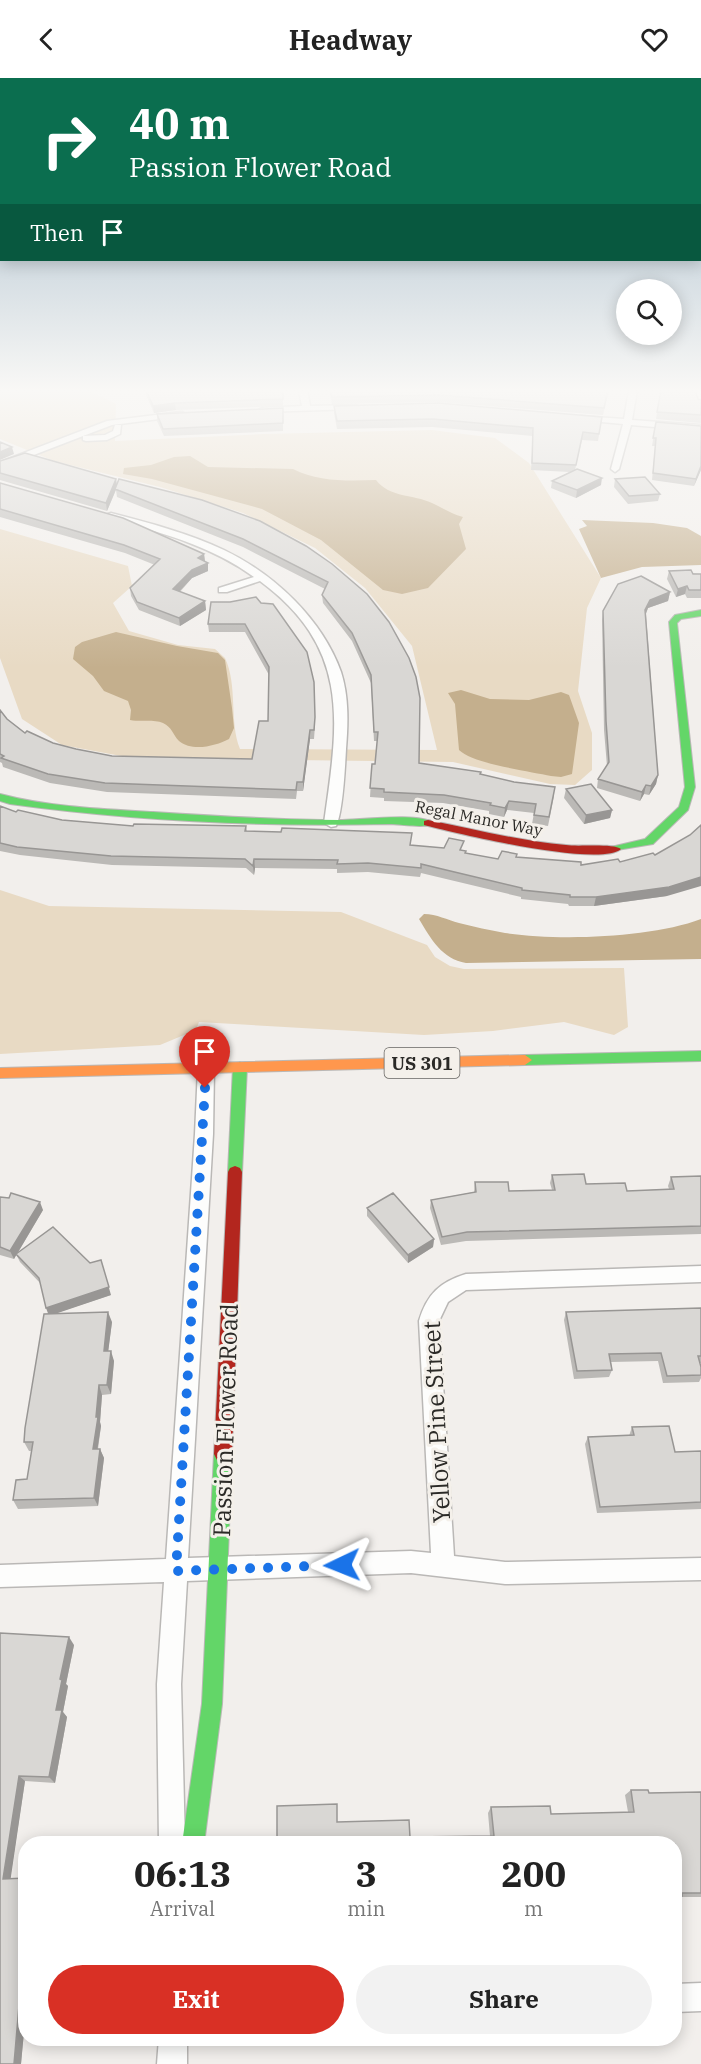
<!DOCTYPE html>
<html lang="en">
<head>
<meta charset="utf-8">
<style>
	:root { --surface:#fff; --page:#f2f2f2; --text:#222; --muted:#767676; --accent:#d93025 }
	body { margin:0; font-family:"IBM Plex Serif",serif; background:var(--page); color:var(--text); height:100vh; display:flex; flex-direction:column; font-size:22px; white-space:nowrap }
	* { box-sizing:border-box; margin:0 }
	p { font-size:20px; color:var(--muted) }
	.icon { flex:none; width:33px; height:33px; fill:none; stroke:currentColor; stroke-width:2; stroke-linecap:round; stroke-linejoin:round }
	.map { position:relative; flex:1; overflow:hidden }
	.sheet { position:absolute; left:18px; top:1758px; width:664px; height:210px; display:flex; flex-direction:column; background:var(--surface); border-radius:24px; box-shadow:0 3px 15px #0003 }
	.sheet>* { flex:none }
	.hud { position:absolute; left:0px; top:0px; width:702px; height:183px; box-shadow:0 3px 15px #0003; background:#0b6e4f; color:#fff; overflow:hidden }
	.fabs { position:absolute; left:616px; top:201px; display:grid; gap:12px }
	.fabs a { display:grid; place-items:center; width:66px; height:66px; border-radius:50%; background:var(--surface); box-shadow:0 3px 15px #0003; font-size:30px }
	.pin { position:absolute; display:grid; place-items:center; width:51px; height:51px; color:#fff; margin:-62px -26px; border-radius:50% 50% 50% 0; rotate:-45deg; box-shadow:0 0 6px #0007 }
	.pin .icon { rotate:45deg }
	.me { position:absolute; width:66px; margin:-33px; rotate:268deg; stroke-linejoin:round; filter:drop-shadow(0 0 4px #0008) }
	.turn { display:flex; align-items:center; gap:21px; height:126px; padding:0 30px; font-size:27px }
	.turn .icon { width:78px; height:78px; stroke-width:2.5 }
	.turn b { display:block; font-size:42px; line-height:51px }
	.then { display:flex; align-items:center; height:57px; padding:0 30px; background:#0003; gap:12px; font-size:22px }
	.eta { display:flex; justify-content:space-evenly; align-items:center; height:102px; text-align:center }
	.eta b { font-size:36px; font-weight:700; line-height:42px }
	.action { display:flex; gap:12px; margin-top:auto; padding:12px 30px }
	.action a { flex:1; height:69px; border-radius:36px; background:var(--accent); color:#fff; font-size:24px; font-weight:700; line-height:69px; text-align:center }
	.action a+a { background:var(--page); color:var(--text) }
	header { display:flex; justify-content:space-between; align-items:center; height:78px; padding:0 30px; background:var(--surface); font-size:27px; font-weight:700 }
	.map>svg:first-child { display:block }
	.green { fill:#e8dac4 }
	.water { fill:#c4af8d }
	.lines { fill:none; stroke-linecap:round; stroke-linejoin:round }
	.street-casing { stroke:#bab8b6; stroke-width:3 }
	.fast-casing { stroke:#bab8b6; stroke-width:2 }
	.slow-casing { stroke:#bab8b6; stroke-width:2 }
	.jam-casing { stroke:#bab8b6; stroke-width:2 }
	.street { fill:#fdfdfc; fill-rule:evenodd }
	.fast { fill:#63d668; fill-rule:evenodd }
	.slow { fill:#ff974d; fill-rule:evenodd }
	.jam { fill:#b3261e; fill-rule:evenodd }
	.wall { fill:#bbb9b6 }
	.shaded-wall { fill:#989694 }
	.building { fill:#d9d7d4; stroke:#989694; stroke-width:1.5 }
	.route { stroke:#1a73e8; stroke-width:10; stroke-dasharray:0 18 }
	.labels { text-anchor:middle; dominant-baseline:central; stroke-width:6; stroke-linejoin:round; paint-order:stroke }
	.far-street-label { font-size:16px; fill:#2b2a27; stroke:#f4f0ea }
	.shield { fill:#f4f0ea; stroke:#676562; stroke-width:1.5 }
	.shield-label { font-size:18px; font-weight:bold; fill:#2b2a27 }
	.near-street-label { font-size:24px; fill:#2b2a27; stroke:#f4f0ea }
</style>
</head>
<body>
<header><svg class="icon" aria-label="back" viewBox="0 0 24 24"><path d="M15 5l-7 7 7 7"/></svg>Headway<svg class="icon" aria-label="heart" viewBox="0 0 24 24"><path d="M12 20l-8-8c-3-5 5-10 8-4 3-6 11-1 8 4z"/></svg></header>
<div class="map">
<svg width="701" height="1986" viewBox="0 0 701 1986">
	<rect width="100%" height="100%" fill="#f2efec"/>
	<path class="green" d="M0 312H88L116 326 115 363 264 356 432 352 495 360 529 385 601 500 587 530 578 613 592 655V692L575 707 550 706 453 684 132 680 62 667 22 641 0 580V451L128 488 132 508 113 525 129 553 178 567 215 571 225 580C238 608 229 644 240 671L437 672 412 568 365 510 315 470 243 435 160 409 54 383 0 361Z
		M0 812 49 828 341 834 427 867 435 879 450 888 464 891 624 890 628 949 614 957 564 944 493 953 424 957 199 944 196 952 160 967 0 976Z"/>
	<path class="water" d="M190 378 208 389 293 391C318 404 348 403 376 402 390 420 413 416 432 425 443 430 451 436 463 439L459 446 466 471 428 510 402 516 383 512 321 462 262 431 152 401 123 396 124 390 151 387 174 379Z
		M582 442 653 445 687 450 701 458V487L642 489 601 500 579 451 587 448Z
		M116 554 177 568 218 575 225 582 232 630 234 650 229 661C216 668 192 674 179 663 173 657 172 649 163 645 154 641 141 644 130 642L131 632 128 623 104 613 93 598 73 581 75 569 82 564Z
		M461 612 490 621 529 622 561 614 569 617 579 645 572 696 561 699 551 698C529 693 473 686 459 672L455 626 448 615Z
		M424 836C437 836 447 842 459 845 474 849 490 852 505 855 558 863 651 860 701 841V881L466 885C442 881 431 861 419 841Z"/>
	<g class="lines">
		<defs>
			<path id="street" d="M299 312H307L310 328 356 327 360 329 356 331 262 334 258 332 262 330 302 328Z
				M629 312H637L632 342 701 347V353L631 347 619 391 615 394 611 391 623 346 580 342 576 340 580 338 624 341Z
				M180 334H183V338L112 347 83 358 105 357 113 353 115 347H121L120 356 107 362 86 363 83 362V358L0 390V384L107 343Z
				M111 435C149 445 188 455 224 472 274 496 322 541 341 594 349 619 348 646 346 671 345 689 343 734 336 748L331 749 324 745C338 645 352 571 260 503L227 514H219V510L254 499C210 467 159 454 108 440V436Z
				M206 984 212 986 214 990 213 1056 188 1480 411 1473 431 1475 419 1243C427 1216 440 1204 466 1196L701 1188V1204L466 1212 448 1224 439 1243 454 1478 505 1484 701 1480V1502L505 1506 411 1495 187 1503 181 1606 185 1766H159L157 1606 164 1504 0 1509V1487L166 1481 195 1056 198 990 200 986Z
				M701 1905V1933L675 1934V1906Z
				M159 1960H187V1986H157Z"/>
			<path id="fast" d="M701 532V538L681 541 677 545 695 709 688 732 653 766 611 773V769L645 761 679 729 685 709 669 544 675 537Z
				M0 716C49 729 102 731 153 734 215 738 278 742 339 742 358 742 421 734 433 745 427 751 400 746 389 746 263 749 135 743 10 726L0 723Z
				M701 973V983L525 987 518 982 525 977Z
				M240 984 247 989 242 1094 240 1098 235 1100 230 1098 228 1094 233 989Z
				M223 1367 229 1370 232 1376 222 1626 204 1766H182L202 1626 214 1376 217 1370Z"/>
			<path id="slow" d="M525 977 532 982 525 987 0 1000V990Z"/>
			<path id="jam" d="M428 742C474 751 519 763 566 767 578 769 613 765 621 771 600 790 455 755 424 747V743Z
				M235 1088 240 1090 242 1094 232 1376 229 1382 223 1385 217 1382 214 1376 228 1094 230 1090Z"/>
		</defs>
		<use href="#street" class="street-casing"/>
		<use href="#fast" class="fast-casing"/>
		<use href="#slow" class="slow-casing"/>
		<use href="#jam" class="jam-casing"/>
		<use href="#street" class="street"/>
		<use href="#fast" class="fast"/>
		<use href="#slow" class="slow"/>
		<use href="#jam" class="jam"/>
	</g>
	<path class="wall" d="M145 312H283V328L176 332 154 335 146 317Z
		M329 312H613L608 316 603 337 438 324 332 326Z
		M659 312H695L698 321 701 322V345L656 341 660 316Z
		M334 328 602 339 598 363 582 362 575 392 601 407 576 420 551 410 552 403 570 394 531 392 533 358 432 349 337 351 334 335Z
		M283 330V353L164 358 157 343V336Z
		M656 344 701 392 694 408 652 402 655 368H652Z
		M0 383 116 401 117 407 332 486 419 685 481 694 480 696 554 718 548 748 532 746 534 735 507 732 504 739 489 736V733L443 725 384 723V720L370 719 372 686H375L378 663H374L371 605 352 563 323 525 322 517 325 511 243 469 117 419 116 412 107 433 0 402Z
		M615 401 660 416 658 423 628 426 614 409Z
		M0 405 204 476 205 483 208 493 192 500 180 514 205 523 206 532 180 548 139 532 131 518 130 510 155 487 125 475 0 439Z
		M669 493 701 496V520H687L685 516 676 519 667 501Z
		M670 514 668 523 648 530 646 536 658 697 656 706 649 717 644 716 640 723 597 710 598 701 607 688 604 652 602 542 603 533Z
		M230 524 315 647 314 661H310L303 713H297L296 721 107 714 50 705 3 689 2 685 0 684V632L7 641 25 655 53 665 76 671 112 678 252 681 268 643 269 597 245 554H209L208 546Z
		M566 711 612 732 610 740 584 746 564 720Z
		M0 728 16 734 62 742 133 748H246L247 753 463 772 465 775 498 781 517 776V779L581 787 620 784 667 818 594 828H569L568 826 521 821V819L421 795 420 799 368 794 337 795V791L255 790 254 797 246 790 112 787 20 777 0 773Z
		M552 1097 586 1106 627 1113 669 1111 668 1108 671 1099 701 1098V1156L466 1163 441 1167 430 1130 431 1122 474 1114 475 1104 509 1113 552 1112 550 1105Z
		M0 1119 43 1132 17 1176 111 1217 56 1235 112 1244 108 1273 114 1283 111 1316 102 1317 100 1344 101 1348 98 1371H100L104 1380 98 1428 18 1431 13 1422 27 1401 32 1373H29L24 1364 49 1236 41 1206 20 1184 16 1176 14 1181 0 1177Z
		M367 1130 434 1161 433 1169 408 1185 367 1138Z
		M701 1230V1285H700L701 1300 699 1304 663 1305 658 1283 611 1284 612 1292 609 1299 574 1301 564 1242 566 1234Z
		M632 1349 675 1374 701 1373V1431L597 1435 585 1366 588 1359 629 1358Z
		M0 1555 74 1567 66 1606 68 1608 63 1634 67 1639 55 1705 25 1703 10 1801 26 1800V1932L21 1986H0Z
		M631 1712 649 1715 701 1714V1819H681L675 1822V1766H277L337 1744 410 1759 490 1758 488 1735 491 1729 551 1736 628 1734 625 1717Z"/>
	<path class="shaded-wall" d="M175 325 176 332 154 335 153 328Z
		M12 369 14 376 0 382V374Z
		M701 388V392L694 408 696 401Z
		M602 400 601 407 576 420 577 412Z
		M116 401 117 409 107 433 106 425Z
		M204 476 205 484 198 480Z
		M208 485V493L192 500 174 519 173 511 192 492Z
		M687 508 685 516 676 519 678 511Z
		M670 514 668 523 648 530 644 540 645 532 650 522Z
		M205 523 206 532 180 548 179 540Z
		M310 652V661L303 713V704Z
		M658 697 656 706 649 717 651 708Z
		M646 707 644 716 640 723 642 714Z
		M509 723 507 732 504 739 505 730Z
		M612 732 610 740 584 746 586 737Z
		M254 781 255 790 254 797 253 788Z
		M701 799V808L667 818 594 828 596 819Z
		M40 1124 43 1132 14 1181 10 1173Z
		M434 1161 433 1169 408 1185V1177Z
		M101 1182 111 1217 49 1238 46 1230Z
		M108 1234 112 1244 107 1283 104 1273Z
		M111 1273 114 1283 111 1316 107 1307Z
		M99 1307 102 1317 100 1344 101 1348 96 1380 93 1371Z
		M100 1371 104 1380 98 1428 94 1420Z
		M69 1559 74 1567 66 1606 68 1608 63 1634 67 1639 55 1705 49 1699 60 1601Z
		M19 1698 25 1703 10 1805 3 1801Z
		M26 1878V1916H22Z
		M20 1916 26 1917V1932L21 1986H14Z"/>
	<path class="building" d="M146 312H283V321L175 325 153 328Z
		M330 312H608L604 330 439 317 332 319Z
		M661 312H695L698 321 701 322V337L657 334Z
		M438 325 602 339 599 356 583 354 576 387 532 385 533 350 433 341 337 343 334 328Z
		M283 330V345L163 351 157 336Z
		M656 344 701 348V388L696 401 653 395 656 360H653Z
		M0 364 12 369 0 374Z
		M25 375 116 401 106 425 0 395V383Z
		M577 391 602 400 577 412 552 403Z
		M645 399 660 416 629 418 615 401Z
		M119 401 202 422 260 443 306 468 332 486 367 516 389 544 409 580 416 599 420 620 419 685 481 694 480 696 514 704 555 709 549 739 534 737 536 726 509 723 505 730 490 727 491 725 444 717 384 714V711L370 710 372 686H375L378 654H374L371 597 352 555 322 517 328 504 243 461 115 411Z
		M0 405 123 440 204 476 198 480 208 485 192 492 173 511 205 523 179 540 137 524 130 510 160 481 124 467 0 431Z
		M691 492 693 496H701V512H689L687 508 678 511 669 493Z
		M641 498 670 514 650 522 645 532 658 697 651 708 646 707 642 714 598 701 609 684 606 643 603 533 618 506Z
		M256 519 261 525 273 526 307 574 314 604 315 639 314 652H310L303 704H297L296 712 105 705 48 696 1 680 4 678 0 676V632L7 641 25 655 27 653 53 665 76 671 112 678 252 681 259 643H268L269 589 245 546H208L211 524H230Z
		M591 706 612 732 586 737 566 711Z
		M0 728 16 734 18 732 62 742 133 748 134 746 246 748 245 753 281 754 282 750 412 755 410 767 444 770 449 760 464 763 460 772 466 773 465 775 498 781 502 773 517 776 516 779 581 784V787L618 781 620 784 653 775 655 777 690 757 701 747V799L669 809 596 819H570V817L522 812V810L421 786V790L368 785 337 786 338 782 254 781 253 788 245 781 111 778 17 769 0 765Z
		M584 1096 586 1106 625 1105 627 1113 674 1111 671 1099 701 1098V1148L467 1154 442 1159 431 1122 476 1114 475 1104H508L509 1113 555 1112 552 1097Z
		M11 1115 40 1124 10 1173 0 1169V1119L9 1120Z
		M393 1115 434 1161 408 1177 367 1130Z
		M53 1149 90 1185 101 1182 109 1209 46 1230 39 1200 16 1176Z
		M701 1230V1278H698L701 1289V1297L667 1298 661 1275 609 1276 612 1292 577 1293 566 1234Z
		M108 1234 104 1273H111L107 1307H99L96 1339H98L93 1371H100L94 1420 13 1422 16 1402 27 1401 33 1364H24L25 1350 44 1236Z
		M669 1348 675 1374 701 1373V1424L600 1429 588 1359 634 1357 632 1349Z
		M0 1555 69 1559 60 1601 62 1602 56 1632H62L49 1699 19 1698 3 1801 26 1800V1878L22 1916H20L14 1986H0Z
		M631 1712H648L649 1715 701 1714V1815H682V1818L675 1819V1766H277V1728L337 1726V1744L409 1742 410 1759 494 1758 491 1729 550 1728 551 1736 634 1734Z"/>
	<linearGradient id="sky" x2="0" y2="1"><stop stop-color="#99b2c4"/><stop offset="0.53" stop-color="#f9f8f6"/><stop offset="1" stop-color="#f9f8f6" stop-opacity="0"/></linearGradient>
	<rect width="701" height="590" fill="url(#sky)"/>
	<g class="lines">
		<path class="route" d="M205 1010 176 1493 342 1487"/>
	</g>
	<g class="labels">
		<g class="far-street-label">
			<text transform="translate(479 740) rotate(11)">Regal Manor Way</text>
		</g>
		<rect class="shield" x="384.5" y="970" width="75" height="30" rx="4.5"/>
		<g class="shield-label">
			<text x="422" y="985">US 301</text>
		</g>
		<g class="near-street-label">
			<text transform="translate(225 1342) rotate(-88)">Passion Flower Road</text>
			<text transform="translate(436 1344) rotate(-93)">Yellow Pine Street</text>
		</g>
	</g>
</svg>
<div class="fabs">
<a><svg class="icon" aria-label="search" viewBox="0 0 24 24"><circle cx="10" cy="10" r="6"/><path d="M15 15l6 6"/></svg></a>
</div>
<div class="pin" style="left:205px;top:1010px;background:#d93025"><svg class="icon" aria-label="arrive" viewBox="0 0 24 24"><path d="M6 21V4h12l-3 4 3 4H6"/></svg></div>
<svg class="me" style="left:342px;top:1487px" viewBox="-20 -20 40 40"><path d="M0-17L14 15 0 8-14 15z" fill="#1a73e8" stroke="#fff" stroke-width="4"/></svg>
<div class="hud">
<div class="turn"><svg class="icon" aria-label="right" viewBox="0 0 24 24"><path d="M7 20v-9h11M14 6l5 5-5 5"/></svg><div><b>40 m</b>Passion Flower Road</div></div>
<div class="then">Then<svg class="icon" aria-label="arrive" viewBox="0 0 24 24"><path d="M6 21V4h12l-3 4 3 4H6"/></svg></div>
</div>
<section class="sheet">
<div class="eta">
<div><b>06:13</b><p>Arrival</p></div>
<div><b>3</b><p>min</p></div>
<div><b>200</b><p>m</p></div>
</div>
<div class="action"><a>Exit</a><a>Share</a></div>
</section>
</div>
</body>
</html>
